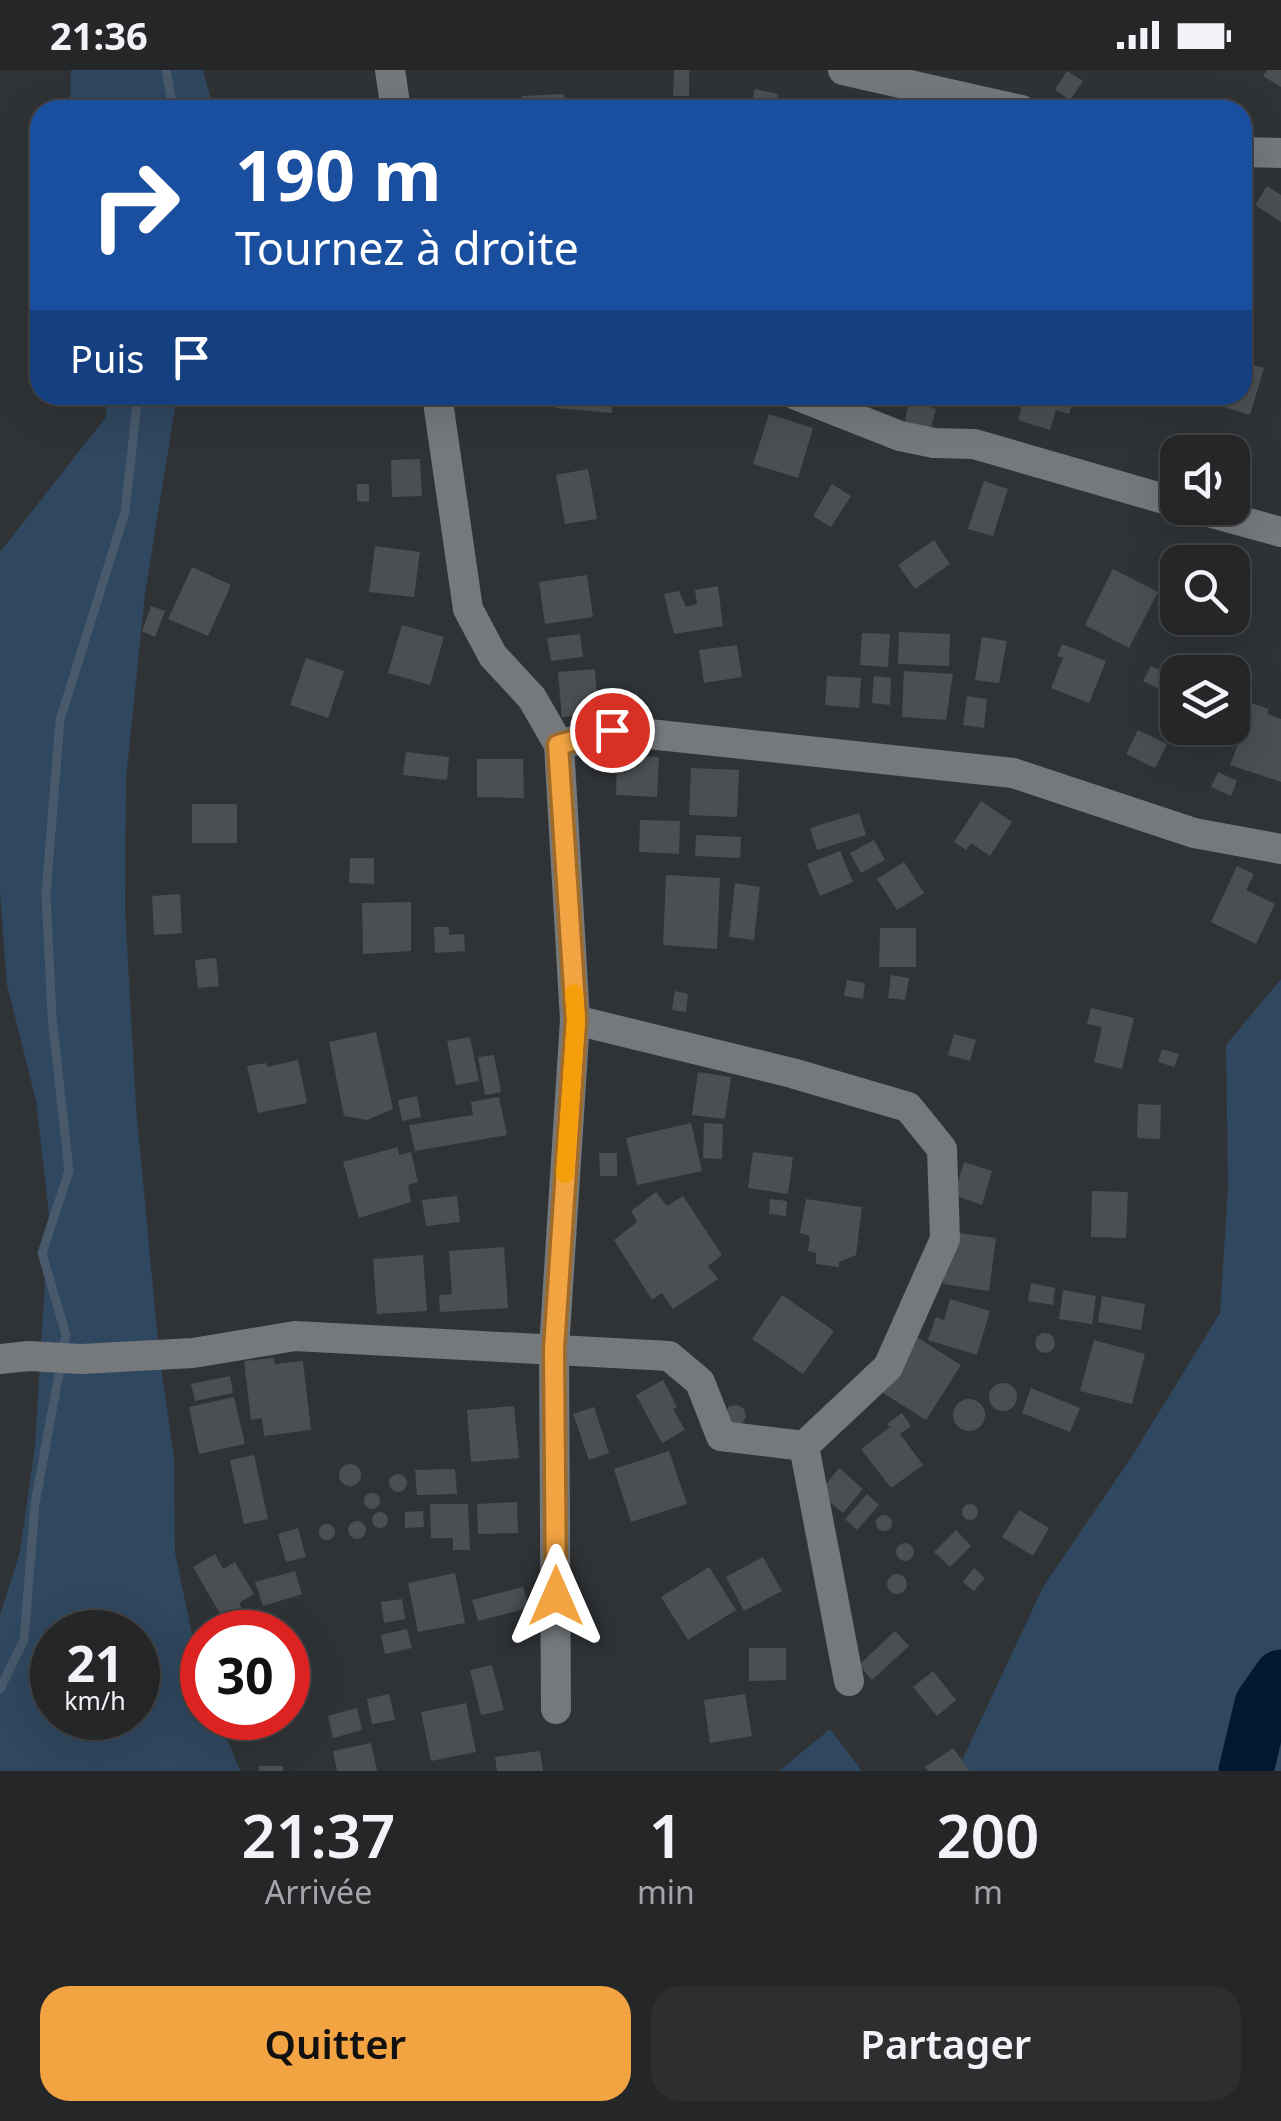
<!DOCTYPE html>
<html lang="fr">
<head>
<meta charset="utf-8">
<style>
	:root { --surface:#242628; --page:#2c2e30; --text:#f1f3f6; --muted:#a3a5a8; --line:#414345; --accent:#f3a442 }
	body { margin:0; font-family:"Noto Sans",sans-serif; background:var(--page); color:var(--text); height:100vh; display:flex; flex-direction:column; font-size:38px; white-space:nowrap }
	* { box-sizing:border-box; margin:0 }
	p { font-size:32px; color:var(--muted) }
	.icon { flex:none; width:55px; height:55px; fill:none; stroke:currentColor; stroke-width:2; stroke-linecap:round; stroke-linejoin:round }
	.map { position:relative; height:1701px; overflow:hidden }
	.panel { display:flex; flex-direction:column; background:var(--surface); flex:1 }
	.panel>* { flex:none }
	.guide { position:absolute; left:30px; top:30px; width:1222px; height:305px; border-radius:30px; box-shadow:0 10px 40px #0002,0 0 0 2px var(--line); background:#1a4fa0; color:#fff; overflow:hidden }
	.controls { position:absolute; left:1160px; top:365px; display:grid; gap:20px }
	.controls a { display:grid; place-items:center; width:90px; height:90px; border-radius:20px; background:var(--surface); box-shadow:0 10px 40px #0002,0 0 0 2px var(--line); font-size:50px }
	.speed { position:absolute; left:30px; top:1540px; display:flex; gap:20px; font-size:50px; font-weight:700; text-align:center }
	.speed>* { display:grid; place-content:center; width:130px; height:130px; border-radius:50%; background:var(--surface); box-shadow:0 10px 40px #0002,0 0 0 2px var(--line); line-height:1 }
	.speed small { font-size:25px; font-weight:400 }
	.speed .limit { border:15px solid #d22; background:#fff; color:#111 }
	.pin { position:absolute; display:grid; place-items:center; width:85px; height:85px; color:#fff; margin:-42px; border:5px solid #fff; border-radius:50%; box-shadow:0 2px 10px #0007 }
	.me { position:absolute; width:110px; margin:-55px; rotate:0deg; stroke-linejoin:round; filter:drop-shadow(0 0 8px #0008) }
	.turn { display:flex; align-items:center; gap:35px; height:210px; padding:0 40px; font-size:45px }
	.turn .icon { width:130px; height:130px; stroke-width:2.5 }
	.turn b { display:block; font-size:70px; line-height:85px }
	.then { display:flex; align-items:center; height:95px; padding:0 40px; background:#0003; gap:20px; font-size:38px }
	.eta { display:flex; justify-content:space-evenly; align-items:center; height:170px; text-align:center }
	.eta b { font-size:60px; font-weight:600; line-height:70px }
	.button { display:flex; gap:20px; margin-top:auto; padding:20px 40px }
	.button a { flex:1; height:115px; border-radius:30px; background:var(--accent); color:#111; font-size:40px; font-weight:600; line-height:115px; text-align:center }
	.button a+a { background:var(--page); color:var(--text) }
	.status { display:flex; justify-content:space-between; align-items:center; height:70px; padding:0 50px; background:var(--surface); direction:ltr }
	.status svg { height:28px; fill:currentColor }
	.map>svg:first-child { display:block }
	.green { fill:#2f475f; fill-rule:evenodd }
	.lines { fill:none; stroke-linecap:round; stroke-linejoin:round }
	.stream { stroke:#47596b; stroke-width:9 }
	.river { stroke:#001931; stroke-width:55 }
	.building { fill:#4b4f52 }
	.street { stroke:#75797c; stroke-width:30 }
	.route-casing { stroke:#9e6b2b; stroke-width:25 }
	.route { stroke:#f3a442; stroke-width:18 }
	.slow { stroke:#f59e0b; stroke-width:18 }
</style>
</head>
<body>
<div class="status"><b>21:36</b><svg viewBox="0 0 49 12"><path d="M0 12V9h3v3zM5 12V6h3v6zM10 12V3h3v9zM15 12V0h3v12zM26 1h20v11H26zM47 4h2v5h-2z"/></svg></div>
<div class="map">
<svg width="1281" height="1701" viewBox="0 0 1281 1701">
	<rect width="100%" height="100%" fill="#303336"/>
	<path class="green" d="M71 0H203L214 40H70Z
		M107 325H177L145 524 126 709 125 839 136 1037 159 1282 174 1388 175 1482 193 1569 202 1598V1648H219L240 1701H0V1545L20 1482 35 1376 49 1144 36 1031 7 915 0 822V482L106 347ZM52 1562H138V1648H52Z
		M1281 909V1701H957L1043 1517 1134 1383 1220 1243 1228 1119 1226 975Z
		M830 1659 862 1701H779Z"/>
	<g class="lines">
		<path class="stream" d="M166 0 173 40
			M0 1619 24 1570 35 1434 66 1265 42 1183 69 1101 52 947 46 824 60 650 125 442 138 325"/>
		<path class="river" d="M1246 1701 1262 1634 1281 1607"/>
	</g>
	<path class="building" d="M674 0H689V26H673Z
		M1267 0H1281V17L1263 6Z
		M1067 1 1083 11 1070 30 1055 20Z
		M755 19 778 24 774 40H750Z
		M564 24 565 40H522V26Z
		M784 32 805 39V40H781Z
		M1267 116 1281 125V152L1255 135Z
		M1242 292 1264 298 1250 345 1190 326 1242 325Z
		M556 325H613L612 343 555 338Z
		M1025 325H1075L1069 344 1056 340 1050 360 1018 350Z
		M909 332 936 339 929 366 903 359Z
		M769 344 813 358 798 408 753 394Z
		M420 389 422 426 392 427 391 390Z
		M588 399 597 449 565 454 556 405Z
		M984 411 1008 419 993 466 968 459Z
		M357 414H369V432L357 431Z
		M832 414 851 426 831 457 813 446Z
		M934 470 950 494 915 519 898 495Z
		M375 476 420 482 414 527 369 522Z
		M192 497 231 515 208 566 168 549Z
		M1113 499 1158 522 1129 578 1085 555Z
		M587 505 593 547 545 554 539 512Z
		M718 516 723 556 674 564 664 524 679 521 686 537 697 534 695 520Z
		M151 536 165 541 155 567 142 561Z
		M402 555 444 567 430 615 388 603Z
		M899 562 950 564 949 596 898 594Z
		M862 563 890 564 888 597 860 595Z
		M580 564 583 587 551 591 547 568Z
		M982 567 1007 571 999 613 975 610Z
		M1062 574 1106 591 1089 633 1051 618 1063 588 1057 586Z
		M737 575 742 607 704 613 699 580Z
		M306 588 344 601 328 648 290 635Z
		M1151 596 1168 604 1161 620 1143 611Z
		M595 599 598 644 562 647 558 602Z
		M904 601 953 604 946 650 902 647Z
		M827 606 861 608 859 638 825 635Z
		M874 606 891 608 890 635 872 633Z
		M967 626 987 629 984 658 963 655Z
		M1242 630 1269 639 1267 644 1281 649V712L1230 695 1239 672 1229 669Z
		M1138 660 1167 674 1155 698 1126 684Z
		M406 682 449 687 447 710 403 705Z
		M617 685 659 687 657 727 616 725Z
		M477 689H523L524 728 477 727Z
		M691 698 739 700 737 747 689 745Z
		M1218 702 1237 711 1231 726 1211 717Z
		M981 731 1012 752 990 786 971 773 966 780 954 772Z
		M192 734H237V773H192Z
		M859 743 866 765 817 780 810 758Z
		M640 750 680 751 679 784 639 782Z
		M696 765 741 767 740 788 695 786Z
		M874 770 885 790 861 803 850 783Z
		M840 781 853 812 820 826 807 794Z
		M350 788H374V814L349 813Z
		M904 792 924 823 897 840 877 809Z
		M1237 796 1254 804 1246 820 1275 834 1256 874 1211 852Z
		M666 805 720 808 717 879 663 875Z
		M735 813 760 817 754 870 729 867Z
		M180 824 182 863 154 865 152 826Z
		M411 832V881L363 884 362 833Z
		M434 857H449V865L464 864 465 881 435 883Z
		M880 858H916V897H879Z
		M216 888 219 916 198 918 195 890Z
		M891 905 909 908 905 930 888 928Z
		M847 910 865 913 863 929 844 926Z
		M675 921 688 924 686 942 672 940Z
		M1091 938 1134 948 1122 999 1094 992 1102 957 1087 954Z
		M376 962 393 1039 367 1050 344 1046 329 972Z
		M954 964 976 970 970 991 948 985Z
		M470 967 479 1011 456 1015 447 971Z
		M1162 979 1179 984 1174 997 1158 992Z
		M494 985 501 1022 485 1025 478 987Z
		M298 990 307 1033 258 1043 247 996 266 993 267 997Z
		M698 1002 731 1007 725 1049 692 1045Z
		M417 1026 421 1047 402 1051 398 1030Z
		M499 1027 507 1065 415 1081 409 1055 473 1045 471 1032Z
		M1138 1034 1161 1035 1160 1069 1137 1068Z
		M691 1053 702 1101 637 1115 626 1068Z
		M704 1053 723 1054 722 1089 703 1088Z
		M398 1077 399 1085 411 1082 418 1112 408 1115 411 1132 359 1148 343 1092Z
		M753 1082 793 1087 788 1124 748 1118Z
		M599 1083H617V1106H600Z
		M964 1092 992 1101 982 1135 954 1125Z
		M1092 1121 1128 1122 1126 1168 1091 1167Z
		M656 1122 667 1136 683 1126 722 1185 708 1196 718 1209 673 1239 662 1223 652 1230 614 1170 637 1152 631 1141Z
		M457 1126 460 1152 426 1156 422 1130Z
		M770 1129 787 1131 786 1146 769 1144Z
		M806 1129 862 1137 856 1185 839 1192V1197L816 1194V1183L808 1181 810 1166 800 1163Z
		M951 1162 996 1168 989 1221 943 1214Z
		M504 1177 508 1238 440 1242 439 1225 452 1224 449 1181Z
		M423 1185 427 1241 377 1244 373 1189Z
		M1031 1213 1055 1218 1053 1235 1028 1231Z
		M1063 1220 1096 1226 1092 1254 1059 1249Z
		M782 1225 834 1261 803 1304 752 1269Z
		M1102 1226 1145 1234 1141 1260 1098 1252Z
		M950 1229 990 1241 977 1285 928 1270 936 1247 944 1250Z
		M1035 1273a10 10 0 1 1 20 0a10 10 0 1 1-20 0Z
		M915 1266 961 1295 926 1350 880 1321Z
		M1094 1270 1145 1284 1132 1334 1080 1321Z
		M274 1288 275 1294 303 1291 311 1360 264 1366 262 1348 251 1350 244 1291Z
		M230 1306 233 1323 195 1331 191 1314Z
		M663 1310 677 1337 673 1339 685 1360 662 1373 636 1325Z
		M989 1327a14 14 0 1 1 28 0a14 14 0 1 1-28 0Z
		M1031 1318 1080 1338 1070 1362 1022 1343Z
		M234 1327 245 1374 199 1384 189 1337Z
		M953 1345a16 16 0 1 1 32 0a16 16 0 1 1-32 0Z
		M738 1335 744 1339 746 1347 742 1354 734 1356 725 1343 729 1336Z
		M514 1336 519 1388 471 1392 467 1340Z
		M594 1337 609 1383 589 1390 573 1344Z
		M902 1343 911 1356 900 1364 923 1395 891 1418 861 1379 890 1357 887 1354Z
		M669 1381 687 1434 631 1452 614 1399Z
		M254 1385 268 1449 244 1454 230 1390Z
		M339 1405a11 11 0 1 1 22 0a11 11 0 1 1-22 0Z
		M839 1398 863 1419 843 1443 819 1423Z
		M455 1399 457 1424 417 1425 415 1400Z
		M389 1413a9 9 0 1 1 18 0a9 9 0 1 1-18 0Z
		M364 1431a8 8 0 1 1 16 0a8 8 0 1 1-16 0Z
		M867 1424 879 1435 857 1460 845 1449Z
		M517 1432 518 1463 478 1464 477 1434Z
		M430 1434H468L470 1480H453V1468H431Z
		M962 1442a8 8 0 1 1 16 0a8 8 0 1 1-16 0Z
		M1019 1440 1049 1458 1033 1486 1002 1467Z
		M423 1441 424 1457 405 1458V1442Z
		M372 1450a8 8 0 1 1 16 0a8 8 0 1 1-16 0Z
		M876 1453a8 8 0 1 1 16 0a8 8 0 1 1-16 0Z
		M348 1460a9 9 0 1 1 18 0a9 9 0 1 1-18 0Z
		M319 1462a8 8 0 1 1 16 0a8 8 0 1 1-16 0Z
		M298 1458 306 1487 286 1492 278 1464Z
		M956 1460 971 1476 950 1497 934 1482Z
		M896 1482a9 9 0 1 1 18 0a9 9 0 1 1-18 0Z
		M215 1484 223 1499 235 1492 254 1524 239 1533 245 1544 226 1554 193 1497Z
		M763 1487 782 1521 744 1541 726 1507Z
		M709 1497 736 1540 688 1570 661 1527Z
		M974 1498 985 1508 974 1521 963 1512Z
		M295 1501 302 1524 263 1536 255 1512Z
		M455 1503 465 1553 418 1562 408 1513Z
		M887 1514a10 10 0 1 1 20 0a10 10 0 1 1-20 0Z
		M523 1517 529 1538 478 1551 472 1530Z
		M402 1529 405 1549 384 1553 381 1532Z
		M407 1559 412 1578 385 1584 381 1565Z
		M895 1561 909 1576 872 1610 859 1595Z
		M749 1578H786V1610L749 1611Z
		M492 1595 504 1640 481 1645 470 1600Z
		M933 1601 956 1630 937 1646 913 1617Z
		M389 1624 395 1650 372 1654 367 1629Z
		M745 1624 752 1666 710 1673 704 1630Z
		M466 1633 476 1682 431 1691 421 1642Z
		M357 1638 362 1660 333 1668 328 1646Z
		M371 1673 377 1701H337L333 1681Z
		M953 1678 970 1701H928L925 1697Z
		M540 1681 543 1701H497L495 1687Z
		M259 1696H283V1701H259Z"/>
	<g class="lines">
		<path class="street" d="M390 0 396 40
			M843 0 1021 40
			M1242 82 1281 83
			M437 325 468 539 493 586 532 628 559 675 575 950 554 1279 556 1639
			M796 325 900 366 934 373 974 374 1178 433
			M1194 438 1281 462
			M559 675 612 660 1013 703 1194 763 1281 779
			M575 950 792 1003 908 1037 942 1079 945 1169 888 1297 804 1376
			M0 1289 29 1286 81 1289 193 1283 295 1266 669 1286 700 1312 721 1366 804 1376 849 1611"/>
	</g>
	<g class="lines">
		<defs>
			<path id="route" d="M556 1526 554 1279 576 950 558 675 612 660"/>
		</defs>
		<use href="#route" class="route-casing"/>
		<use href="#route" class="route"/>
		<path class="slow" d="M565 1104 576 950 574 923"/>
	</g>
</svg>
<div class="controls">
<a><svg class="icon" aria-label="sound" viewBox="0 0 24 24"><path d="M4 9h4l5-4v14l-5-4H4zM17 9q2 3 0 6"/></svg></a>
<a><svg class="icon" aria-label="search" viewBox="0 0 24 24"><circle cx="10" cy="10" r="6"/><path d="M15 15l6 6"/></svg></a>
<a><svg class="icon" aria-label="layers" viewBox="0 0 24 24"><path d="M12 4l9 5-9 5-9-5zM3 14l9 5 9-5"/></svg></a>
</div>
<div class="speed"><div>21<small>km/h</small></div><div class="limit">30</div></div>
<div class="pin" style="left:612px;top:660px;background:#d93025"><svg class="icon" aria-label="arrive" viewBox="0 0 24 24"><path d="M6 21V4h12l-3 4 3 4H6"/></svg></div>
<svg class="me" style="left:556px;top:1526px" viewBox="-20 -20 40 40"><path d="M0-17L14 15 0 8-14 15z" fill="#f3a442" stroke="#fff" stroke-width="4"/></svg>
<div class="guide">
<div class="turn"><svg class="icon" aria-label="right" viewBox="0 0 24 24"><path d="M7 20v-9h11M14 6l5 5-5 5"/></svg><div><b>190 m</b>Tournez à droite</div></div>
<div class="then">Puis<svg class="icon" aria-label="arrive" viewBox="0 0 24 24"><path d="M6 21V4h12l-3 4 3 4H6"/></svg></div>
</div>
</div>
<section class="panel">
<div class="eta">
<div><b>21:37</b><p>Arrivée</p></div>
<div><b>1</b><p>min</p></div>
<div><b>200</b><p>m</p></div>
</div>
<div class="button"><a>Quitter</a><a>Partager</a></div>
</section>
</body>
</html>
